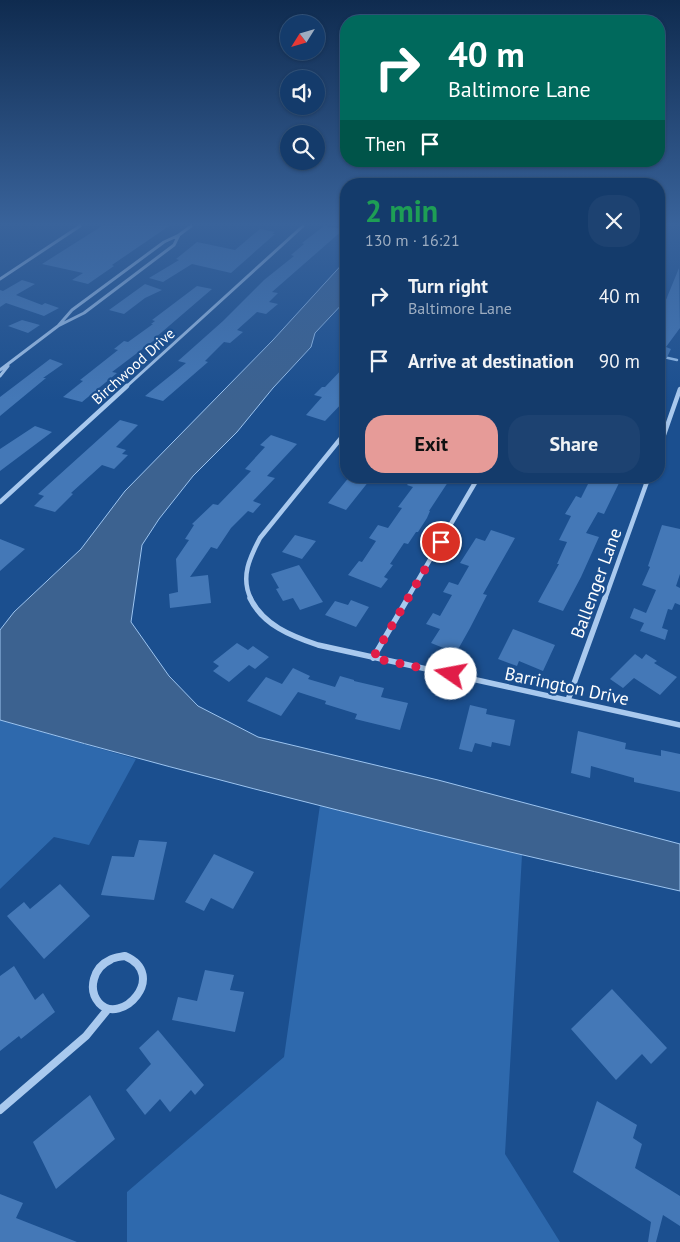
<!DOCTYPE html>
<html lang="en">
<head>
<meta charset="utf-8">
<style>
	:root { --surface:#143b6b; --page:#1d4271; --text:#f1f3f6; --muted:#9dadc1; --line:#33557e; --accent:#e69b98 }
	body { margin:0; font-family:"PT Sans",sans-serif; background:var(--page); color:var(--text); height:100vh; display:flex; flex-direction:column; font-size:19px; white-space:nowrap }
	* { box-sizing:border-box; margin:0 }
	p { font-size:16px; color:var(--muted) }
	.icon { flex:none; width:28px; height:28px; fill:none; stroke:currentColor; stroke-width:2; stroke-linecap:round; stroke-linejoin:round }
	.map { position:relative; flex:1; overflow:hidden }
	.details { position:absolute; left:340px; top:178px; width:325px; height:305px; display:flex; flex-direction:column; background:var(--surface); border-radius:20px; box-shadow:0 1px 4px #0004,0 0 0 1px var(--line) }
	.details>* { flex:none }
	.hud { position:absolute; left:340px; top:15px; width:325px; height:152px; border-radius:20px; box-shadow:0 1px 4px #0004,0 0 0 1px var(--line); background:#00695c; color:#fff; overflow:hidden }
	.needle { width:32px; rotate:233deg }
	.buttons { position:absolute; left:280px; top:15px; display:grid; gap:10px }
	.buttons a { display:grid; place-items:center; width:45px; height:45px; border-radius:50%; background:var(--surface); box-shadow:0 1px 4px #0004,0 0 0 1px var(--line); font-size:25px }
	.pin { position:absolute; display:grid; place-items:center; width:42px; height:42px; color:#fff; margin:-21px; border:2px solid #fff; border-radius:50%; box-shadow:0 1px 5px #0007 }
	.me { position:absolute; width:55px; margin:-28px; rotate:282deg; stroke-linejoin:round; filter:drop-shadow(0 0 4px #0008) }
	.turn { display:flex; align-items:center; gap:18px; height:105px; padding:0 25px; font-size:22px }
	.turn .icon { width:65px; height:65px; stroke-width:2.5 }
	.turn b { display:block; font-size:35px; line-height:42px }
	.then { display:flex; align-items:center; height:48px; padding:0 25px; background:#0003; gap:10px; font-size:19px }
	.round { display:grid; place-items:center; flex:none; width:52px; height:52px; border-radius:20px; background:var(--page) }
	.overview { display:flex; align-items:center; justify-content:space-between; height:85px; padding:0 25px }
	h1 { font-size:30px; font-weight:600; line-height:38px; color:#1e9e55 }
	.button { display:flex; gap:10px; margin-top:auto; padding:10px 25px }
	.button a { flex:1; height:58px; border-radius:20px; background:var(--accent); color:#111; font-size:20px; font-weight:600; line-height:58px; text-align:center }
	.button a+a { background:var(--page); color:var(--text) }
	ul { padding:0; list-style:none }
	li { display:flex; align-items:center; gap:15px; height:65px; padding:0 25px }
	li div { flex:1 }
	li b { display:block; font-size:19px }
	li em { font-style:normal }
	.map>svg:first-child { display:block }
	.green { fill:#2e69ad }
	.water { fill:#3c6290; stroke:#9cc4f0 }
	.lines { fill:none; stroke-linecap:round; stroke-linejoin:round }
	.stream { stroke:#9cc4f0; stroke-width:2.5 }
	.building { fill:#4478b7 }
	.minor-far3 { stroke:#a9c9ee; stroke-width:3 }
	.minor-far2 { stroke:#a9c9ee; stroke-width:4.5 }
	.minor-far1 { stroke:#a9c9ee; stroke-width:5.5 }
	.minor { stroke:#a9c9ee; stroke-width:8 }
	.route { stroke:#e11d48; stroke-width:9; stroke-dasharray:0 16.2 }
	.labels { text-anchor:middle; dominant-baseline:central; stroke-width:4.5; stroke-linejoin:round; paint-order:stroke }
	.far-street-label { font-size:15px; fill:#fff; stroke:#1b4f8f }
	.street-label { font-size:18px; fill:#fff; stroke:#1b4f8f }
</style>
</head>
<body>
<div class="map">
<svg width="680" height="1242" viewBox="0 0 680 1242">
	<rect width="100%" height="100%" fill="#1b4f8f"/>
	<path class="green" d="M0 720 136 759 89 845 54 837 0 889Z
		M320 805 522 855 505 1154 560 1242H127V1192L284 1057Z"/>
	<path class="water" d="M346 260V300L315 333 311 347 273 388 237 432 193 476 159 519 142 545 131 622 169 676 198 706 258 737 438 780 680 844V891C452 840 225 784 0 720V630L14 612 81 549 125 491 273 340Z"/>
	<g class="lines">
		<path class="stream" d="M659 356 677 360"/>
	</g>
	<path class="building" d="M102 226H169L112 265 114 266 88 284 72 280 83 273 42 264Z
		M324 226 344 229 272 292 278 293 269 302 278 304 266 314 257 312 237 330 243 332 230 343 224 342 205 361 208 362 163 401 145 396 186 363 178 361 223 321 264 280 294 256 291 255 304 244 302 243Z
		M260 229 275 232 272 234H275L231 273 192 264 163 282 149 278 179 260 176 259 197 242 235 250Z
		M679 268 680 328 666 347 671 349 659 374V317Z
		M22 280 35 284 16 295 42 305 45 303 59 308 44 316 6 303 0 307V290L3 291Z
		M145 284 162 290 145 298 124 314 109 310Z
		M197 286 212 289 155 338H157L112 372 117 373 82 402 63 397 83 381 80 380 118 350 114 349 124 341 128 342 153 324H151L155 321 152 320Z
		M22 320 40 325 28 333 8 326Z
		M50 359 63 364 43 378H46L0 416V397Z
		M346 365V399L325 421 306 415 322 397 314 395 322 387H325Z
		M120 420 138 425 116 447 126 450 122 454 128 455 114 469 102 465 71 493 73 494 55 512 34 506 44 496 38 494Z
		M35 426 52 432 0 471V449Z
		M271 435 297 444 267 476 275 478 253 501 261 504 253 513 248 511 231 528 217 549 211 547 190 577 208 575 211 603 170 608 169 594 178 592 176 559 189 540 185 539 194 525 192 524 213 504 218 505 251 471 245 469 265 447 260 445Z
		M350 476H373L346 510 328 503Z
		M414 476H452L429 511H430L427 518 418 532H416L408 544 404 543 390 564 393 565 384 577 388 579 381 588 348 575 359 561 362 562 376 541 369 538 378 525 388 528 402 508 398 507 413 487 407 485Z
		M592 476 619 483 604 514 598 512 586 533 599 537 581 577 563 611 538 602 559 564H557L567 542 559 540 571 516 565 514 576 496 581 498Z
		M662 525 680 529V574L676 586 680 588V605L675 603 672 610 668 609 662 628 668 630 665 640 640 631 644 623 630 618 634 608 646 613 656 590 642 585 650 567 648 566Z
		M491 530 515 538 483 594 487 595 470 628 456 653 431 643 440 629 426 624 433 613 440 616 452 595 443 592 449 582 458 585 469 566 460 563 476 538 485 541Z
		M295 535 316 541 302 559 282 552Z
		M0 539 25 549 0 571Z
		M299 565 323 602 300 610 293 598 283 601 276 589 279 588 271 574Z
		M351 600 369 607 356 627 325 615 335 601 348 605Z
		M513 629 555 645 543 671 519 661 517 666 498 659Z
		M237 643 248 650 253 646 269 657 255 669 249 665 229 682 213 671 219 666 213 662Z
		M635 654 642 659 646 654 657 661 654 663 677 677 660 695 634 678 623 688 610 679Z
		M293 668 310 676 308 679 335 687 340 676 354 680V681L384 688 381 697 408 703 400 730 355 719 357 714 325 704 326 701 298 692 281 716 247 701 266 677 282 684Z
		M470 705 487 709 486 714 515 720 510 746 492 742 491 747 475 743 472 752 459 749Z
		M578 731 626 743 625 749 661 756V750L680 754V792L634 782V778L591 766 590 778 571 773Z
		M139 840 167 842 154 900 101 895 112 856 134 857Z
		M214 854 254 872 233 909 211 898 204 911 185 902Z
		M60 884 90 916 44 959 7 916 24 902 30 909Z
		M14 966 35 1000 43 993 55 1012 21 1039 19 1036 0 1051V976Z
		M205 970 234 975 230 990 244 992 235 1032 172 1020 178 997 197 1001Z
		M612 989 667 1048 651 1064 642 1054 616 1080 571 1029Z
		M158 1030 204 1085 195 1095 191 1090 170 1112 160 1099 145 1115 126 1090 151 1064 139 1048Z
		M90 1095 115 1139 56 1189 33 1142Z
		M597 1101 637 1125 633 1138 642 1144 635 1168 680 1196V1226L663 1215 656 1242H648L651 1222 573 1172Z
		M0 1194 23 1203 16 1218 77 1242H0Z"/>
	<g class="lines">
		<path class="minor-far3" d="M179 235 191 226
			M179 235 174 245 84 313 58 326 72 310 164 242Z
			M0 279 80 226
			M0 370 58 326
			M0 376 8 366
			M126 387 303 226"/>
		<path class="minor-far2" d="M659 449 680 389
			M0 502 127 386
			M251 599C240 577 250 557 260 538L346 432
			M407 599 479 476
			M605 599 649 476"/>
		<path class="minor-far1" d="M250 598C263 625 291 636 318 645L680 725
			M373 658 408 598
			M568 700 605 598"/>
		<path class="minor" d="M125 956C169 975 121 1027 99 1003 87 989 94 967 110 960 114 957 120 957 125 956Z
			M0 1110 86 1036 108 1009"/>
	</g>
	<linearGradient id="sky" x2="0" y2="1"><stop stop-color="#0f2b4f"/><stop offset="0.56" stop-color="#39639b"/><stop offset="1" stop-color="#39639b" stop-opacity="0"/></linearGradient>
	<rect width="680" height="400" fill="url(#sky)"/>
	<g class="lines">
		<path class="route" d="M441 542 373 658 451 674"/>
	</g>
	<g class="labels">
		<g class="far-street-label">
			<text transform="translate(133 366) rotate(-42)">Birchwood Drive</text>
		</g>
		<g class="street-label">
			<text transform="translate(596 583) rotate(-70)">Ballenger Lane</text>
			<text transform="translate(567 686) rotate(12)">Barrington Drive</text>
		</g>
	</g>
</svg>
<div class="buttons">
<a><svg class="needle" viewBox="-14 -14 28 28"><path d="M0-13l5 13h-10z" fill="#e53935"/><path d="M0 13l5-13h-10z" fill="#9dadc1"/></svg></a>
<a><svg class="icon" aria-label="sound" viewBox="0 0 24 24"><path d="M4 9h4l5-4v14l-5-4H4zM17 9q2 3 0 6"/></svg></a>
<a><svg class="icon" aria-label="search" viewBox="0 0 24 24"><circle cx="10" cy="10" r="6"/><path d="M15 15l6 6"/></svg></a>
</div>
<div class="pin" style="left:441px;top:542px;background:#d93025"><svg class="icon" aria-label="arrive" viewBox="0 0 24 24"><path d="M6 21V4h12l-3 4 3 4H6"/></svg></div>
<svg class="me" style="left:451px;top:674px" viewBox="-20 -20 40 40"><circle r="19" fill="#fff"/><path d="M0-13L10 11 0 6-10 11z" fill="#e11d48"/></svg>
<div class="hud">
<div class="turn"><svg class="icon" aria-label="right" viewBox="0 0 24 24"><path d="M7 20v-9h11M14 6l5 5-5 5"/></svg><div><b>40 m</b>Baltimore Lane</div></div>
<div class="then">Then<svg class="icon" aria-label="arrive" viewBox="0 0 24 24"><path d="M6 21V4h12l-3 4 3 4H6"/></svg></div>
</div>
<section class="details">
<div class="overview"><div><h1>2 min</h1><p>130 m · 16:21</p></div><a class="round"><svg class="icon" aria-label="close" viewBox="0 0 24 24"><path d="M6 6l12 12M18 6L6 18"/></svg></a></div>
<ul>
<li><svg class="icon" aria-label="right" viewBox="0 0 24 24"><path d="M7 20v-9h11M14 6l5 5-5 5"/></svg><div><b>Turn right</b><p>Baltimore Lane</p></div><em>40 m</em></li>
<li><svg class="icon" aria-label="arrive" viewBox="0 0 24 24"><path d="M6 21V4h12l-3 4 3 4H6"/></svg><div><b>Arrive at destination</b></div><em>90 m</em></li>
</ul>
<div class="button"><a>Exit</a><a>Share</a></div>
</section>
</div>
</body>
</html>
